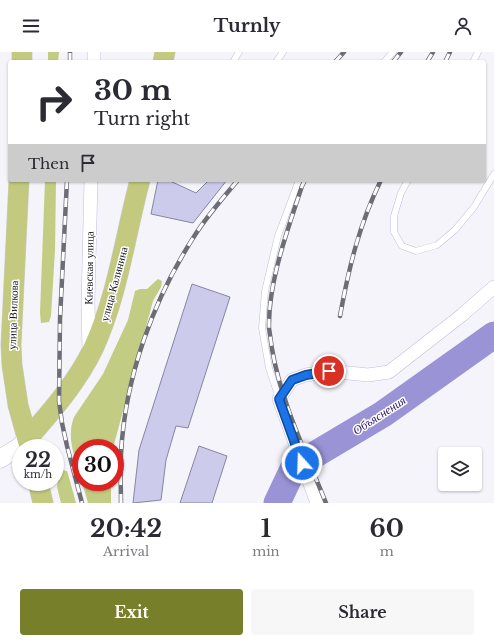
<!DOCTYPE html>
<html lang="en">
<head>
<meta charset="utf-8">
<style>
	:root { --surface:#fff; --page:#f7f7f7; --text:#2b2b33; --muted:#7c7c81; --accent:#777f2a }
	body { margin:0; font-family:"Libre Baskerville",serif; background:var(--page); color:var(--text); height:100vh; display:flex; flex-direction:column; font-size:15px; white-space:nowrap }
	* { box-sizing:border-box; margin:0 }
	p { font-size:13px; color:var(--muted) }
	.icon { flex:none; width:22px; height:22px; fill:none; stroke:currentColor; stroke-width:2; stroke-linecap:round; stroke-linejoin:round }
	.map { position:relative; height:451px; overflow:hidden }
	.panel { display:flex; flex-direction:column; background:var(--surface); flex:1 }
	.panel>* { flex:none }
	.banner { position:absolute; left:8px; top:8px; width:478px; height:122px; border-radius:4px; box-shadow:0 1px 3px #0004; background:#fff; color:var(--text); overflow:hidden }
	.buttons { position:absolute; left:438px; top:395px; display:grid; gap:8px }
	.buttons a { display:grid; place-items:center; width:44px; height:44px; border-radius:4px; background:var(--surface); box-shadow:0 1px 3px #0004; font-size:20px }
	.speed { position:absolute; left:12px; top:387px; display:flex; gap:8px; font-size:20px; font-weight:700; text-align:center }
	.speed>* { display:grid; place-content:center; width:52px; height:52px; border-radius:50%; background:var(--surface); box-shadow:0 1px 3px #0004; line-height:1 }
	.speed small { font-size:10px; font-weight:400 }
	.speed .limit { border:6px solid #d22; background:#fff; color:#111 }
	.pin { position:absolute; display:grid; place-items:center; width:34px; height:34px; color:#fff; margin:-17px; border:2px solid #fff; border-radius:50%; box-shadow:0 1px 4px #0007 }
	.me { position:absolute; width:44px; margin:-22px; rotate:340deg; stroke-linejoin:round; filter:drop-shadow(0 0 3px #0008) }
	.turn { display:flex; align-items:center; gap:14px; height:84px; padding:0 20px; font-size:18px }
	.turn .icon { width:52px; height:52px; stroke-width:2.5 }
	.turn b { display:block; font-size:28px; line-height:34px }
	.then { display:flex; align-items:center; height:38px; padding:0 20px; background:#0003; gap:8px; font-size:15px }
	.eta { display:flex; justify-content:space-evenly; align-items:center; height:68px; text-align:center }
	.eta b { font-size:24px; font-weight:800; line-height:28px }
	.primary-button { display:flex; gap:8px; margin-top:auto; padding:8px 20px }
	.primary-button a { flex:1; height:46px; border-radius:4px; background:var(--accent); color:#fff; font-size:16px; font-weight:800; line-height:46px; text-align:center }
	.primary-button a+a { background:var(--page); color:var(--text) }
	header { display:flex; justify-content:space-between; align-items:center; height:52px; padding:0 20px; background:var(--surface); font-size:18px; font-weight:800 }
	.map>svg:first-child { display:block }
	.green { fill:#c3cc83 }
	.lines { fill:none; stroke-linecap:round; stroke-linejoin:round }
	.river { stroke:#9a94d7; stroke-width:27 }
	.building { fill:#cdcbeb; stroke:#8685a2 }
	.lane-casing { stroke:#bfbddc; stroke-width:7 }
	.street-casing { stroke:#bfbddc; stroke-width:14 }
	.secondary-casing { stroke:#bfbddc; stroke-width:19 }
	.primary-casing { stroke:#d0d0d2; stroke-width:21 }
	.lane { stroke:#fff; stroke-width:6 }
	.street { stroke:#fff; stroke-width:13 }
	.secondary { stroke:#fff; stroke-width:18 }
	.primary { stroke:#c3c97f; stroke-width:20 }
	.rail-casing { stroke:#6d6d76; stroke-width:4.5 }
	.rail { stroke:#fff; stroke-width:3; stroke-dasharray:9; stroke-linecap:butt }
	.route-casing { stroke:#114b97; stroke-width:10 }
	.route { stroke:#1a73e8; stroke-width:7 }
	.labels { text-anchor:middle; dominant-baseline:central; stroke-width:3; stroke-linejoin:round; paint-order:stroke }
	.street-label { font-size:11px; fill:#13131d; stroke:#fff }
	.water-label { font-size:12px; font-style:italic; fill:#2d1966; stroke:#fff }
</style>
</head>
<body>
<header><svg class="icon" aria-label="menu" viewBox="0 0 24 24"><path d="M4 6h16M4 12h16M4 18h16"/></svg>Turnly<svg class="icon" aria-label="person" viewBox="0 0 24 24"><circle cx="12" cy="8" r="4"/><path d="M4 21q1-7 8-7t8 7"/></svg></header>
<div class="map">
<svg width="494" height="451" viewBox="0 0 494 451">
	<rect width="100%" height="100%" fill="#f4f4fa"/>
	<path class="green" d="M48 0H59L58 10H48Z
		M45 128H56L55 198 51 264 49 270 41 271 40 261Z
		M158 227 162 229 161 235 153 249 113 396H81V427C75 406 66 386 74 365L103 322 128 268 135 239 140 237H147Z
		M62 418 67 419 68 422 76 451H61L57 435 59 421Z
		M82 430H111V451H88Z"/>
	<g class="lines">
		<path class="river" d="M277 451 294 415 383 362 494 283"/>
	</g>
	<path class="building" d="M158 128H168L196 141 209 128H227L193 171 151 162Z
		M192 232 230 245 188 376 176 374 166 408 161 448 133 451 139 398Z
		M199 394 227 404 212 451H180Z"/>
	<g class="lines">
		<defs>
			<path id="lane" d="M233 10 239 0
				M276 10 283 0
				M384 10 393 0
				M473 10 478 0
				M408 128 401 141 394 164V180L402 194 416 199 437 193 455 178 474 155 494 122
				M279 346 269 316 262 276 265 239 278 184 299 128"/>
			<path id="street" d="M94 10V0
				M89 300 88 250 91 128
				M317 451 279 347 292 328 306 323 329 319 368 323 389 320 462 263 494 235"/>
			<path id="secondary" d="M0 407 19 395 28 386"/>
			<path id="primary" d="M22 10V0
				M163 10 165 0
				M19 128 11 293 12 313 18 353 30 396
				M28 386C52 359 78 329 94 295 118 242 125 184 140 128
				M38 430 43 451"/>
		</defs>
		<use href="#lane" class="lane-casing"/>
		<use href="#street" class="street-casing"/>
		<use href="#secondary" class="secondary-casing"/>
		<use href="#primary" class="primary-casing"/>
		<use href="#lane" class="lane"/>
		<use href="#street" class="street"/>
		<use href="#secondary" class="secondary"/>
		<use href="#primary" class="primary"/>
		<defs>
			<path id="rail" d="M70 10V0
				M335 10 344 0
				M393 10 401 0
				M427 10 433 0
				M445 10 450 0
				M67 128 60 267 59 349 62 371 67 394 82 451
				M305 128 302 134C288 177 268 230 269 276 270 282 271 290 272 297 281 350 306 401 326 451
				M340 264C349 215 359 173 381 128
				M121 451C121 435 120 419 121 402 125 325 153 248 195 183 207 164 223 146 238 128"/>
		</defs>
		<use href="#rail" class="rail-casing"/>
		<use href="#rail" class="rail"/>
	</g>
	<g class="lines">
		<defs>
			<path id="route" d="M302 411 279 347 292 328 306 323 329 319"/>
		</defs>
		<use href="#route" class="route-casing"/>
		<use href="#route" class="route"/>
	</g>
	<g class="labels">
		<g class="street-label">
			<text transform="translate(89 216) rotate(-89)">Киевская улица</text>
			<text transform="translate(114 232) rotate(-75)">улица Калинина</text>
			<text transform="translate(13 263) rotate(-88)">улица Вилкова</text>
		</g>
		<g class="water-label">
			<text transform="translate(379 363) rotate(-33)">Объяснения</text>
		</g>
	</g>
</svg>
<div class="buttons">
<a><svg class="icon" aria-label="layers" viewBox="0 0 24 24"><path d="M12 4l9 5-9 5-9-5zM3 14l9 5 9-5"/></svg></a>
</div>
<div class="speed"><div>22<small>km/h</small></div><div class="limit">30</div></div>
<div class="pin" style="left:329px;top:319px;background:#d93025"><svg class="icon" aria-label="arrive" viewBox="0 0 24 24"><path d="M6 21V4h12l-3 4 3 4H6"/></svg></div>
<svg class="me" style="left:302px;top:411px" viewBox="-20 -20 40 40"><circle r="17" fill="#1a73e8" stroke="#fff" stroke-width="3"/><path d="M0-11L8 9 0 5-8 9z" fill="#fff"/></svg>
<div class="banner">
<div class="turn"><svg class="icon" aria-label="right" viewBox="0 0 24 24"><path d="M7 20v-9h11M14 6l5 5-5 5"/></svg><div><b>30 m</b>Turn right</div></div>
<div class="then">Then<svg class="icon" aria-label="arrive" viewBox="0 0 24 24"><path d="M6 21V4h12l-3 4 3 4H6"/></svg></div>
</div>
</div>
<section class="panel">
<div class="eta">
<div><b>20:42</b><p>Arrival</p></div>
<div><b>1</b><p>min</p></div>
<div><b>60</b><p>m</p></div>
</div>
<div class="primary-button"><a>Exit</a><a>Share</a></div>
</section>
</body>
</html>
